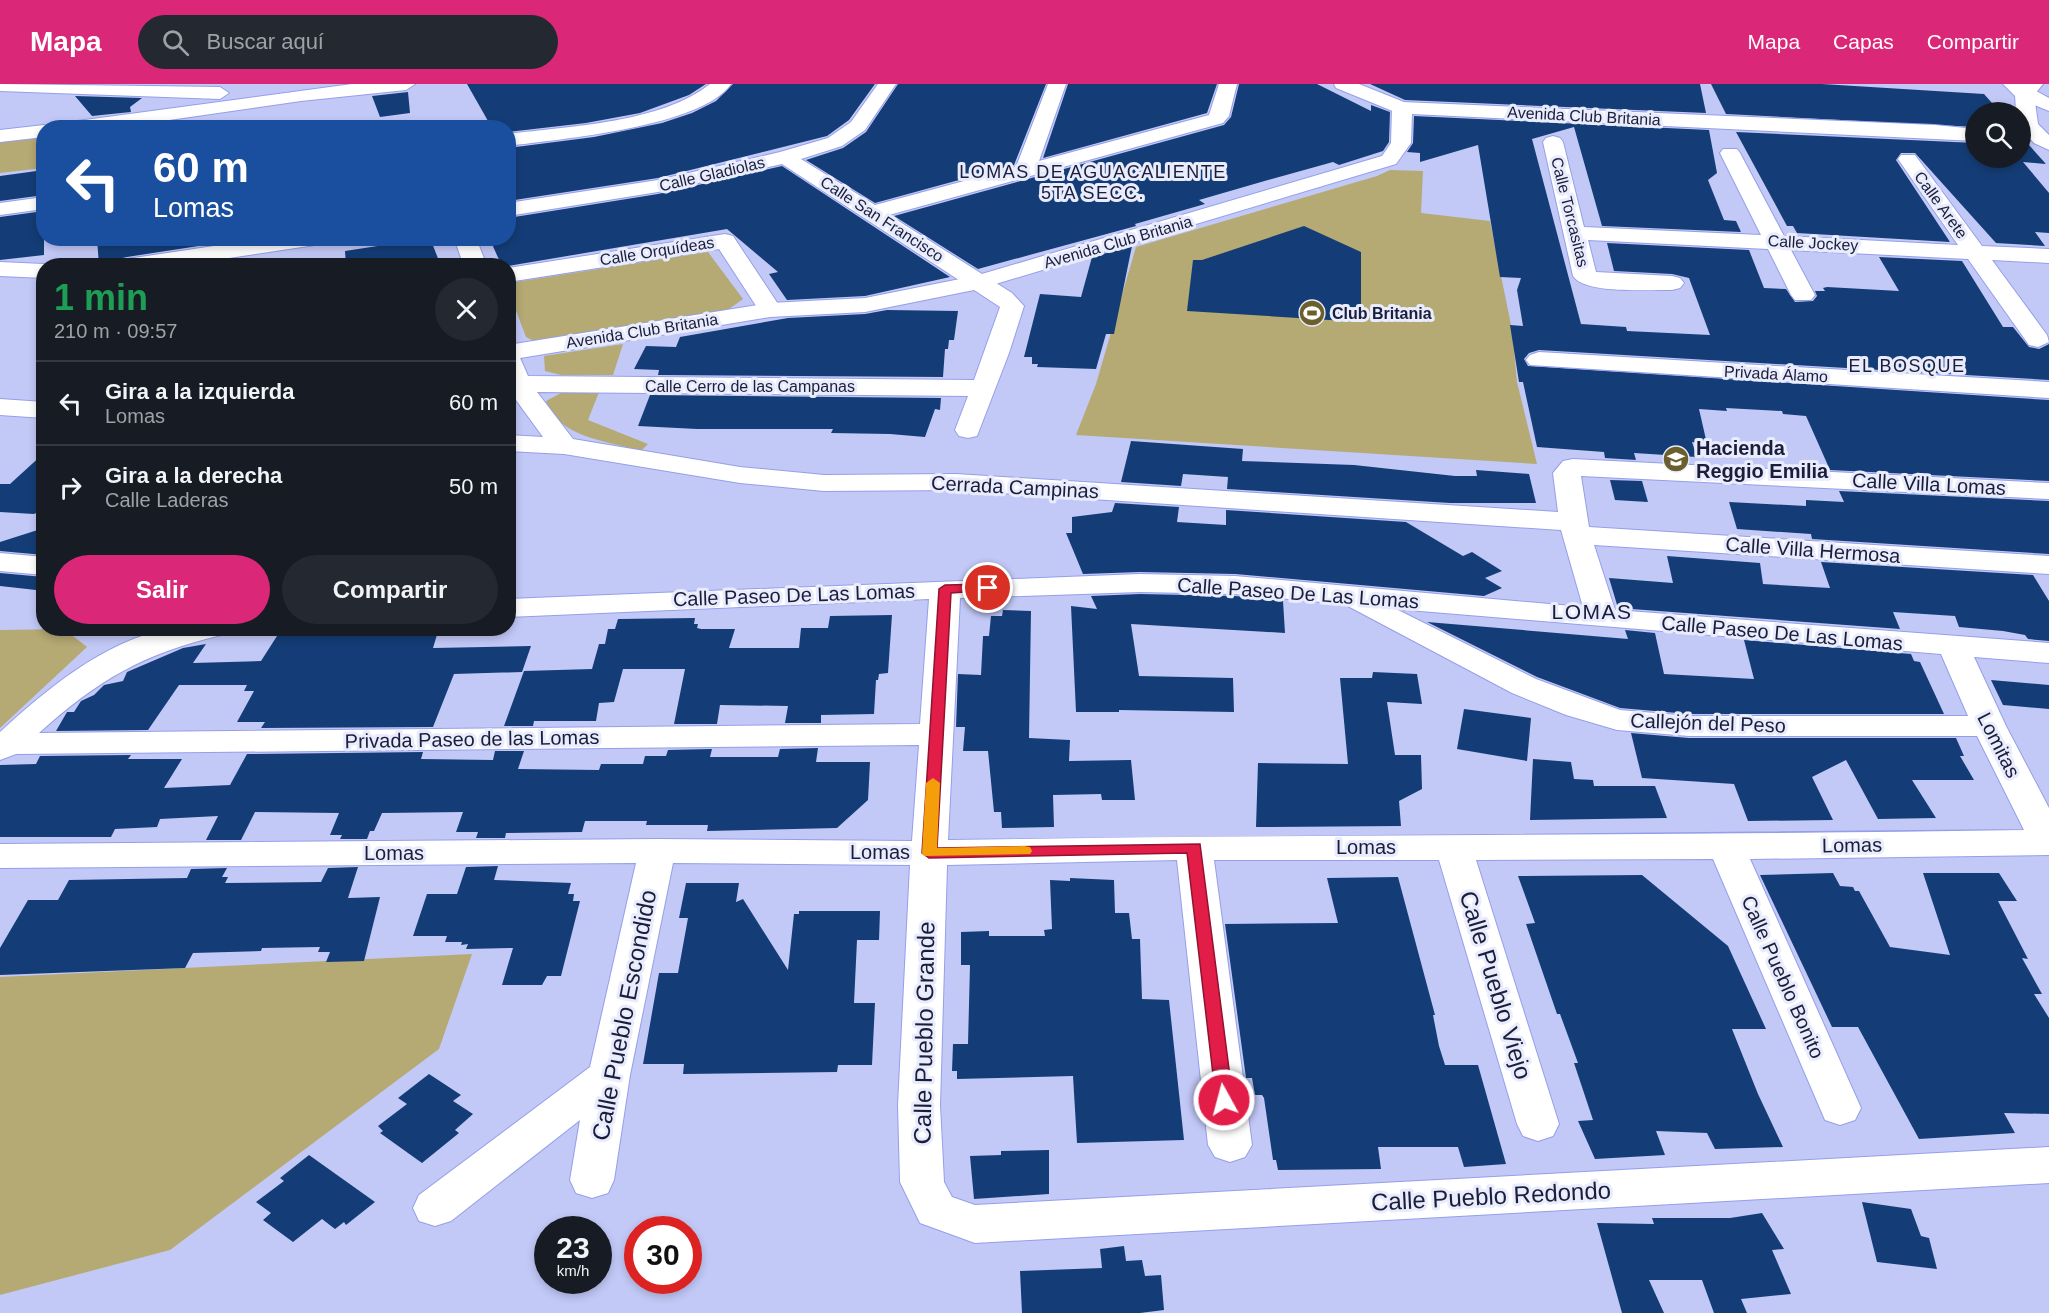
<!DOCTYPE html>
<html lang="es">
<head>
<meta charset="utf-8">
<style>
	:root { --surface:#171b24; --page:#242831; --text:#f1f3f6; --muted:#9ea1a6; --line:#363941; --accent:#db2777 }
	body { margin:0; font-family:Helvetica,sans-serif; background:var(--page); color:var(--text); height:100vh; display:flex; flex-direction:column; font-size:22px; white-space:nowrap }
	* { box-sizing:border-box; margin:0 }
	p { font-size:20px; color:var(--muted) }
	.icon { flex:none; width:33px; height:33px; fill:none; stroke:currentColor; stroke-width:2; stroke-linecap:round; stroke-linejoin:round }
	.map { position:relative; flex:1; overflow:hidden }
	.panel { position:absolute; left:36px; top:174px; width:480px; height:378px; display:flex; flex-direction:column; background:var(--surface); border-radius:24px; box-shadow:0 3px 9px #0003 }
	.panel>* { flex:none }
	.hud { position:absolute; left:36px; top:36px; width:480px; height:126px; border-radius:24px; box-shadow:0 3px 9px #0003; background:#1a4fa0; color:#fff; overflow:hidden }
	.tools { position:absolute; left:1965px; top:18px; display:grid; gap:12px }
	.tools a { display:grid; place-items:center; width:66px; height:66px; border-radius:50%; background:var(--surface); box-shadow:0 3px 9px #0003; font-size:30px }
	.speed { position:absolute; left:534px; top:1132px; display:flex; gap:12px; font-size:30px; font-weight:700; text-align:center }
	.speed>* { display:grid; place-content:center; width:78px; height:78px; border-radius:50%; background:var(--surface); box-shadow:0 3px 9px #0003; line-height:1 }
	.speed small { font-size:15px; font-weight:400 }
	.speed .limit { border:9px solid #d22; background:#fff; color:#111 }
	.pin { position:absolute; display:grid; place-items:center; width:51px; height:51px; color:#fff; margin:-26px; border:3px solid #fff; border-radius:50%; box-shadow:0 2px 6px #0007 }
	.me { position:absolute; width:66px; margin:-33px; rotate:353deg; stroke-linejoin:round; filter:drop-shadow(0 0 4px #0008) }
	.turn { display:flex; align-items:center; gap:21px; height:126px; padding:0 18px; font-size:27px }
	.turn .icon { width:78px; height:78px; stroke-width:2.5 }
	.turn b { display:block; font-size:42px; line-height:51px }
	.round { display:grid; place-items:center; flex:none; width:63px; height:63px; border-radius:32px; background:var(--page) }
	.head { display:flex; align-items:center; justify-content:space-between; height:102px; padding:0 18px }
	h1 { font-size:36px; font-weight:600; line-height:45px; color:#1e9e55 }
	.primary-button { display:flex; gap:12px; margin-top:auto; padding:12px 18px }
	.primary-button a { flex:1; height:69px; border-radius:36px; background:var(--accent); color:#fff; font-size:24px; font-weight:600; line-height:69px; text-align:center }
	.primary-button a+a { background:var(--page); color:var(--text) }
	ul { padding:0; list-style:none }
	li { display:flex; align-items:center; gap:18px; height:84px; padding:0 18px; border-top:2px solid var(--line) }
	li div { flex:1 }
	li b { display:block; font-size:22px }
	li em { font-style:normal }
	header { display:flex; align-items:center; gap:36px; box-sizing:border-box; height:84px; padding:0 30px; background:var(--accent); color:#fff }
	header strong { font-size:28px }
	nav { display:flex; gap:33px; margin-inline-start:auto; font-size:21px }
	.search { width:420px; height:54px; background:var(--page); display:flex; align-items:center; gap:15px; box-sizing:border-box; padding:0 21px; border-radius:33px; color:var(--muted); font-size:22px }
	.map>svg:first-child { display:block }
	.green { fill:#b5a974 }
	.building { fill:#143d77 }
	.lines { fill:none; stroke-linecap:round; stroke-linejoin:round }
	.minor-casing { stroke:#959fe9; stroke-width:2 }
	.tertiary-casing { stroke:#959fe9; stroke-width:2 }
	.secondary-casing { stroke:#959fe9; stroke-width:2 }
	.minor { fill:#fff; fill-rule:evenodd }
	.tertiary { fill:#fff; fill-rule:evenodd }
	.secondary { fill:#fff; fill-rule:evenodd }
	.route { fill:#e11d48; stroke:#92132f; stroke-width:1.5 }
	.slow { fill:#f59e0b }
	.labels { text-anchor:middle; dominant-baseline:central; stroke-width:6; stroke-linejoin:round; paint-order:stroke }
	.far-street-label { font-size:16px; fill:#1b1e3b; stroke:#e9ecfc }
	.far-poi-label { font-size:16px; font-weight:bold; fill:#1b1e3b; stroke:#e9ecfc; text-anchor:start }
	.far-neighbourhood-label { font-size:18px; letter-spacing:1.5px; fill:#1b1e3b; stroke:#e9ecfc }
	.poi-label { font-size:20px; font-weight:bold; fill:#1b1e3b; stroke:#e9ecfc; text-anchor:start }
	.street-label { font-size:20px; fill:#1b1e3b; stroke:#e9ecfc }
	.neighbourhood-label { font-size:21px; letter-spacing:1.5px; fill:#1b1e3b; stroke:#e9ecfc }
	.near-street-label { font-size:24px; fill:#1b1e3b; stroke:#e9ecfc }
</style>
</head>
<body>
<header>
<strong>Mapa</strong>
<div class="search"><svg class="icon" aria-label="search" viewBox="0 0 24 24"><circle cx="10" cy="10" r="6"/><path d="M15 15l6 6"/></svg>Buscar aquí</div>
<nav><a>Mapa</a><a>Capas</a><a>Compartir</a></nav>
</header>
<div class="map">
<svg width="2049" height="1229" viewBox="0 0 2049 1229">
	<rect width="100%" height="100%" fill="#c2c9f7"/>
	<path class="green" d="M43 54V84L0 89V58Z
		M1390 86 1423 87 1421 129 1490 137 1512 246 1517 298 1537 380 1076 351 1096 300 1136 163 1377 92Z
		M708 168 743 215 722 230 534 257 526 253 509 208V199Z
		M623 260 613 291H561L545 287 544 272Z
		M599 308 588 336 648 360 641 367C609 357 558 354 546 317L561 309Z
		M64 545 87 563 0 644V546Z
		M472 870 439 965 170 1166 0 1211V893Z"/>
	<path class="building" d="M467 0H706L689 11 640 29 586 39 508 48V44H492Z
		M733 0H875L849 36 827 52 658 94 508 117V64L594 53 662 39 692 29 716 17Z
		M898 0H1046L1014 81 875 119 806 76 843 64 866 48Z
		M1068 0H1217L1207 29 1043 74Z
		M1239 0H1317L1371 27V21L1390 28 1389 58 1383 67 1339 81 1333 78 1268 96 1199 116 1205 120 1135 140 1136 142 978 185 894 132 1224 41 1231 33Z
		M1370 0H1700L1706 29 1405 16Z
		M1711 0H1822L1984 10 2000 28H1976V43L1726 30Z
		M408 8 410 29 380 33 372 12Z
		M75 12 142 14 130 23 131 28 92 32Z
		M1414 32 1709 46 1717 89 1708 96 1724 136 1736 137 1741 148 1602 142 1574 43 1532 55 1581 240 1626 243 1627 247 1710 251 1689 194 1672 190 1614 187 1607 159 1749 166 1764 204 1786 205 1795 218 1813 217 1817 212 1815 207H1825L1823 204 1827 203 1899 207 1879 173 1962 177 2003 243H2013L2029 263 2039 265 2049 260V296L1539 266 1529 269 1524 275 1528 282 2049 316V397L1830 386 1806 332 1783 330 1782 327 1726 324 1727 327 1699 325 1707 360 1692 358 1697 373 1634 369 1636 376 1605 374 1604 368 1537 363 1523 298H1519L1510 241 1523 242 1517 206 1521 194 1500 193 1478 61 1420 78V69L1407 68 1413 59Z
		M1736 48 1976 59V74H2020V51L2046 80 2023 78 2049 109V149L2035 148 2045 162 1996 159 1915 69H1901L1896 76 1950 158 1797 149 1793 142H1787Z
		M782 82 950 193 865 212 787 216 769 190 778 188 727 145 508 182 500 178 492 160H496L493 154H508V134L658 110Z
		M44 86V111L0 117V92Z
		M44 127V171L0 176V133Z
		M1304 142 1361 168V238L1187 227 1193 176H1202Z
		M97 154H244V155L127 173 118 175 114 182H99Z
		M430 154 441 182H346L345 167Z
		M1132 162 1114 250H1106L1096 285 1037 283 1038 280H1032V273H1024L1040 210 1081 213 1092 173Z
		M887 226 958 227 954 256H949L948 265H945L943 293 658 291 659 286 634 285 646 262 676 263 680 253 788 234 865 230Z
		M650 311 941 314 940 326 935 325 925 353 890 350 831 349 833 345H697L638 342Z
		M1131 357 1243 365 1242 377 1354 381 1455 392H1477L1476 386 1529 390 1536 419H1450L1227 405 1228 393 1183 390 1181 402 1121 398Z
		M44 369V425L34 430 0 428V400H10Z
		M1610 396 1642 397 1648 418 1615 416Z
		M1839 407 2049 417V470L1812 455 1811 450 1737 445 1729 418 1806 422V416L1844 418Z
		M1115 419 1179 423 1177 438 1226 441V426L1406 438 1463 472 1472 468 1502 487 1485 494 1502 504 1484 512 1235 490 1140 488 1083 490 1066 449H1072V433L1112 428Z
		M44 444V471L0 467V458Z
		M1667 472 1760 479 1763 500 1830 504 1821 478 2033 491 2049 517V557L2028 555 2025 551 2003 547 1959 543 1955 532 1893 528 1900 545 1618 524 1609 494 1673 499Z
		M0 489 44 493V497L36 506 0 502Z
		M1140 510 1235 512 1283 517 1285 549 1131 540 1139 592 1233 594 1234 628 1119 626V628H1076L1071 522 1097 525 1091 512Z
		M1003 526 1031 527 1029 654 1070 656 1069 677 1131 676 1135 716H1102L1101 710 1053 711 1054 743 1002 744 1001 728H994L988 667H963L965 643H956L958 590 981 591 983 552H989L991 532H1002Z
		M892 531 888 589 879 590 878 596H876L874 630 821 631V639H785L788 622 720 621 717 640H674L685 585H623L614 618 599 619 596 637H534L533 642H504L524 587 592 585 599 560H605L608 545H615L618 535 695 534 694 540H698L697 544 701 545H735L729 564H799L801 544H828L830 532Z
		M1427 538 1628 555 1625 546 1655 549 1664 590 1754 595 1744 556 1911 570 1914 577 1920 578 1944 630H1689L1620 624 1537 593Z
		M394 544H439L433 564 531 562 522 588 454 590 433 643 261 644 265 638H237L254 607H244L247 601H179L148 646 56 647 67 628H74L81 617 94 611 104 601 123 597 127 588 183 564 206 560 193 579 261 577 277 552Z
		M1373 588 1417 590 1422 620 1387 618 1395 671H1421L1422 705 1399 717 1401 742 1256 743 1258 679 1348 680 1340 594H1372Z
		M1991 596 2049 601V625L2003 621Z
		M1464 625 1531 634 1527 677 1457 665Z
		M1631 649 1689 654H1956L1964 672H1960L1974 696H1912L1936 734 1878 735 1846 676 1812 693 1833 736 1748 737 1734 700 1642 694Z
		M818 664 816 678H870L868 716 837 744 707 747 708 741H646L647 737H585L582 748 506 749 505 754H476L478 748H456L463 728 382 729 374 747H370L367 755H340L342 751H330L339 729 255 728 241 756H206L218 732 160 735 157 743 115 745 111 753H0V681L36 680 40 672 131 671 128 675H182L164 704 230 701 247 670 423 668 421 675 493 676 495 667H524L518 685 599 686 601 680H643L645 672H666L668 666 712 665 710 673H778L780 665Z
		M1533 675 1571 678 1574 695 1593 696 1594 702H1655L1667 734 1530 736Z
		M498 782 494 796 571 799 568 810H574L573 817H580L561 892H547L542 901H502L513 864 466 865 468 860 461 861 462 858H445L447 852H413L427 810H457L466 783Z
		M358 783 348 814 380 813 364 877 326 878 330 868H318L320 863 262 864 261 867 193 869 185 884 0 891V864L28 816H58L69 796 187 794 191 785 227 784 222 793H228L225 799 321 798 328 784Z
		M1833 789 1840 802 1853 803 1855 807H1859L1890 863 1950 871 1923 789H1999L2017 817H1998L2028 875 2022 874 2042 910H2034L2049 934V1030L2004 1029 2015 1049 1919 1055 1858 943H1832L1760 791Z
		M1642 791 1728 862 1766 945H1732L1758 1010 1783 1063 1715 1065 1707 1049 1656 1047 1665 1071 1595 1075 1578 1037 1593 1036 1574 979H1578L1560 930H1557L1526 840 1535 839 1518 792Z
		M1398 793 1435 931H1433L1439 962 1445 981H1478L1506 1080 1464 1083 1458 1063H1378L1381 1085 1278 1086 1276 1076H1273L1264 1014 1262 1011H1255L1252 994H1246L1225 840 1338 839 1327 794Z
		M1070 794 1114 796 1115 829H1129L1132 855H1140L1142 915 1169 916 1184 1056 1077 1059 1073 992 957 995V987H952L953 960H968L970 881H961V848L989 847V852H1045L1044 846 1052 845 1050 796 1070 797Z
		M686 799H739L736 818 743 815 788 886 794 830H799V827H880L879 856H857L854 919H875L872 981H838L837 988 683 990 684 980H643L659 889H678L688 834H679Z
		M429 990 461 1011 453 1017 473 1030 455 1046 459 1049 422 1079 380 1049 383 1047 378 1042 407 1020 398 1014Z
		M1049 1066V1110L974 1115 970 1072 1001 1071V1067Z
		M309 1071 375 1118 346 1141 344 1138 335 1145 322 1135 293 1158 263 1136 271 1129 256 1118 284 1097 280 1094Z
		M1862 1118 1911 1125 1921 1152 1929 1154 1937 1185 1877 1178Z
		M1762 1129 1784 1165 1772 1166 1791 1210 1741 1215 1747 1229H1714L1702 1196H1649L1664 1229H1622L1597 1139 1654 1140 1652 1134H1730Z
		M1124 1162 1126 1177 1142 1176 1145 1192 1161 1191 1164 1226 1140 1229H1022L1020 1187 1102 1184 1100 1165Z"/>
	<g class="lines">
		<defs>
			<path id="minor" d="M0 0 220 3 229 9 220 15 0 7Z
				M352 0H415L406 6 301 17 114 44H61L70 38Z
				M710 0H731C702 43 560 55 508 62V50C570 42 661 39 710 0Z
				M878 0H896L865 46 842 62 801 75 875 121 1016 83 1048 0H1066L1039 77 1209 31 1219 0H1237L1229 32 1223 39 889 131 1012 209 1024 222 1009 269 977 352 968 354 959 352 955 346 968 312 537 308 573 355 740 383 824 391 956 390 1558 428 1553 389 1563 377 1573 375 2049 399V415L1581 392 1589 443 2049 472V490L1594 461 1615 526 2049 559V579L1974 573 2006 642 2049 724V771L1750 775 1861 1024 1855 1036 1840 1041 1825 1036 1713 775 1476 776 1559 1040 1553 1052 1538 1057 1523 1052 1517 1040 1439 776H1214L1252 1061 1245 1073 1230 1078 1215 1073 1208 1061 1177 776 947 781 940 1021 944 1098 952 1113 975 1121 2049 1063V1099L975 1159 920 1139 900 1098 898 1021 910 781 673 779 630 991 614 1096 608 1109 592 1114 576 1109 570 1096 580 1036 451 1137 435 1142 419 1137 413 1124 419 1111 590 983 636 779 0 784V760L657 755 912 757 919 661 16 670 0 676V648C47 605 102 559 166 545 184 541 207 544 225 544L221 551C143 570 99 595 39 649L920 640 929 515 508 533V515L1140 490 1235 492 1583 523 1561 446 956 406 824 407 740 399 564 370 508 367V351L543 353 508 305V265L517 267 528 292 974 296 1000 223 782 80 658 108 508 132V119L658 96 780 68 828 54 851 38ZM1140 508 1235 510 1344 520 1512 609 1566 631 1617 646 1689 652H1977L2024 746C1665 752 1307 750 948 756L960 514ZM1396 525 1941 570 1968 632H1689L1620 626 1536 595Z
				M1334 0H1359L1409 20 1412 24 1402 30 1395 28 1336 4Z
				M44 41 51 44H44V53L0 58V46Z
				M1553 52 1560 54 1563 58 1584 143 1761 151 1720 69 1723 65H1737L1740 69 1784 152 1958 161 1898 75 1901 71H1915L1982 162 2049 165V179L1992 176 2047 251 2049 258 2038 263 2029 261 1968 175 1791 166 1815 211 1811 216H1795L1791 211 1768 165 1588 156 1596 188 1672 192 1680 194 1684 199 1680 204 1672 206C1650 205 1586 211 1573 192L1543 58 1546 54Z
				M44 113V125L0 131V119Z
				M725 150 733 152 782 226 778 231 770 233 762 231 719 165 508 198V184Z
				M267 154H326L323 159 315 161 176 182H116L119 177 127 175Z
				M454 154H476L487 182H464Z
				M0 178 44 180 50 182H44V194L0 192Z
				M1539 268 2049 298V314L1530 281 1526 276 1530 271Z
				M0 469 44 473V491L0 487Z"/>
			<path id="tertiary" d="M2003 0H2023L2049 14V27L2017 14Z"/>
			<path id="secondary" d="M2023 0H2043L2034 11 2038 40 2049 51V66L2034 59 2020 44V28H2016L2015 10Z
				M1402 18 1935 41 1976 45V57L1412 30 1411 59 1396 80 979 205 865 228 770 233 508 276V261L770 219 865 214 975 192 1382 72 1391 59 1392 24Z
				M0 315 44 318V334L0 331Z"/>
		</defs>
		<use href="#minor" class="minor-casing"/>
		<use href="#tertiary" class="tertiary-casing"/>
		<use href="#secondary" class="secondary-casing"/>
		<use href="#minor" class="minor"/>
		<use href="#tertiary" class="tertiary"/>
		<use href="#secondary" class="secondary"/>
	</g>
	<path class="route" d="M988 500 993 501V506L951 509 937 764 1200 760 1233 1016 1231 1020H1218L1216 1016 1187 769 929 774 922 769 939 505 945 501Z"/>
	<path class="slow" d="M933 694 940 699 937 764 1024 762 1030 763 1032 767 1030 770 924 772 922 769 926 699Z"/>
	<defs>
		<symbol id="stadium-disc" viewBox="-11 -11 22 22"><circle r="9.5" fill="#6b602d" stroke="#e9ecfc"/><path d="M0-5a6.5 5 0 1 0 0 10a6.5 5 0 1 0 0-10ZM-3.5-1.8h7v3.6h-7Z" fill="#fff"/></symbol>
		<symbol id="school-disc" viewBox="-11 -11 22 22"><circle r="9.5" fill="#6b602d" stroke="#e9ecfc"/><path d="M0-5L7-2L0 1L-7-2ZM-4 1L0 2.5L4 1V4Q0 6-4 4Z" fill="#fff"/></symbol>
	</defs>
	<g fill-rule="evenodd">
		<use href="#stadium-disc" x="1297" y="214" width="30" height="30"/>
		<use href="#school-disc" x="1661" y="360" width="30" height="30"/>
	</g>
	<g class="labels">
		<g class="far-street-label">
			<text transform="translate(1584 32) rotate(3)">Avenida Club Britania</text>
			<text transform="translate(712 90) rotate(-13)">Calle Gladiolas</text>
			<text transform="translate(1941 121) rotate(54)">Calle Arete</text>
			<text transform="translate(1570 128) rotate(76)">Calle Torcasitas</text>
			<text transform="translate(882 135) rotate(33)">Calle San Francisco</text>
			<text transform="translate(1118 158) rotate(-16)">Avenida Club Britania</text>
			<text transform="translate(1813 159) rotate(3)">Calle Jockey</text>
			<text transform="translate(657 167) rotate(-9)">Calle Orquídeas</text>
			<text transform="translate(642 247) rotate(-9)">Avenida Club Britania</text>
			<text transform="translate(1776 290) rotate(3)">Privada Álamo</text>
			<text x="750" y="302">Calle Cerro de las Campanas</text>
		</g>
		<g class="far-poi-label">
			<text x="1332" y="229">Club Britania</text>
		</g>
		<g class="far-neighbourhood-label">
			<text x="1093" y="88">LOMAS DE AGUACALIENTE<tspan x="1093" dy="21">5TA SECC.</tspan></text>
			<text x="1907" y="282">EL BOSQUE</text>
		</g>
		<g class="poi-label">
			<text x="1696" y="364">Hacienda<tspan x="1696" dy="23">Reggio Emilia</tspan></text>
		</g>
		<g class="street-label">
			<text transform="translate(1929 400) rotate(3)">Calle Villa Lomas</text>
			<text transform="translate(1015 403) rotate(3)">Cerrada Campinas</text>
			<text transform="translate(1813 466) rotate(4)">Calle Villa Hermosa</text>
			<text transform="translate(1298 509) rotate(4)">Calle Paseo De Las Lomas</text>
			<text transform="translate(794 511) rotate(-2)">Calle Paseo De Las Lomas</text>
			<text transform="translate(1782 549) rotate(5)">Calle Paseo De Las Lomas</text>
			<text transform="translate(1708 639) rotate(2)">Callejón del Peso</text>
			<text transform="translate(472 655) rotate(-1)">Privada Paseo de las Lomas</text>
			<text transform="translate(1999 661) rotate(63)">Lomitas</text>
			<text transform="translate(1852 761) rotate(-1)">Lomas</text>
			<text x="1366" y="763">Lomas</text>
			<text x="880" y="768">Lomas</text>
			<text x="394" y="769">Lomas</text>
			<text transform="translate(1783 893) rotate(66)">Calle Pueblo Bonito</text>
		</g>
		<g class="neighbourhood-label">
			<text x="1592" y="527">LOMAS</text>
		</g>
		<g class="near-street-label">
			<text transform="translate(1496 901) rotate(73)">Calle Pueblo Viejo</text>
			<text transform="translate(624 931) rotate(-79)">Calle Pueblo Escondido</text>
			<text transform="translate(924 949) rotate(-89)">Calle Pueblo Grande</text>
			<text transform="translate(1491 1112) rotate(-3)">Calle Pueblo Redondo</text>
		</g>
	</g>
</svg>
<div class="tools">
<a><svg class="icon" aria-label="search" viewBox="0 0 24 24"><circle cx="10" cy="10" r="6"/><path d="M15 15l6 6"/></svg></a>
</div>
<div class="speed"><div>23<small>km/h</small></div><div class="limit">30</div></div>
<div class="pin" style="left:988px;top:504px;background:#d93025"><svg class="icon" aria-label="arrive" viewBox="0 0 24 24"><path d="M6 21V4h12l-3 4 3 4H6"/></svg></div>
<svg class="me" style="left:1224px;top:1016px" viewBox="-20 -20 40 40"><circle r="17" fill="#e11d48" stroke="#fff" stroke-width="3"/><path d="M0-11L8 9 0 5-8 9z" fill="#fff"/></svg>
<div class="hud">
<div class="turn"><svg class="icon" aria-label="left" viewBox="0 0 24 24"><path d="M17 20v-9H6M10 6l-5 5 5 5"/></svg><div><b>60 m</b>Lomas</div></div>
</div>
<section class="panel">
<div class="head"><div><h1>1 min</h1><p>210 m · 09:57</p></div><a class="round"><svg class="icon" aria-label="close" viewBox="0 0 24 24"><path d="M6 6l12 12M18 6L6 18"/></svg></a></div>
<ul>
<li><svg class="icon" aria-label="left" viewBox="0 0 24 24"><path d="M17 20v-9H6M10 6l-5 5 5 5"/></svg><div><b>Gira a la izquierda</b><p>Lomas</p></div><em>60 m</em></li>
<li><svg class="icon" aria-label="right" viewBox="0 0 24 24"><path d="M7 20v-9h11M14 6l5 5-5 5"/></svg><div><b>Gira a la derecha</b><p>Calle Laderas</p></div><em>50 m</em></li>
</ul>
<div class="primary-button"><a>Salir</a><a>Compartir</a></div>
</section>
</div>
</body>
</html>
